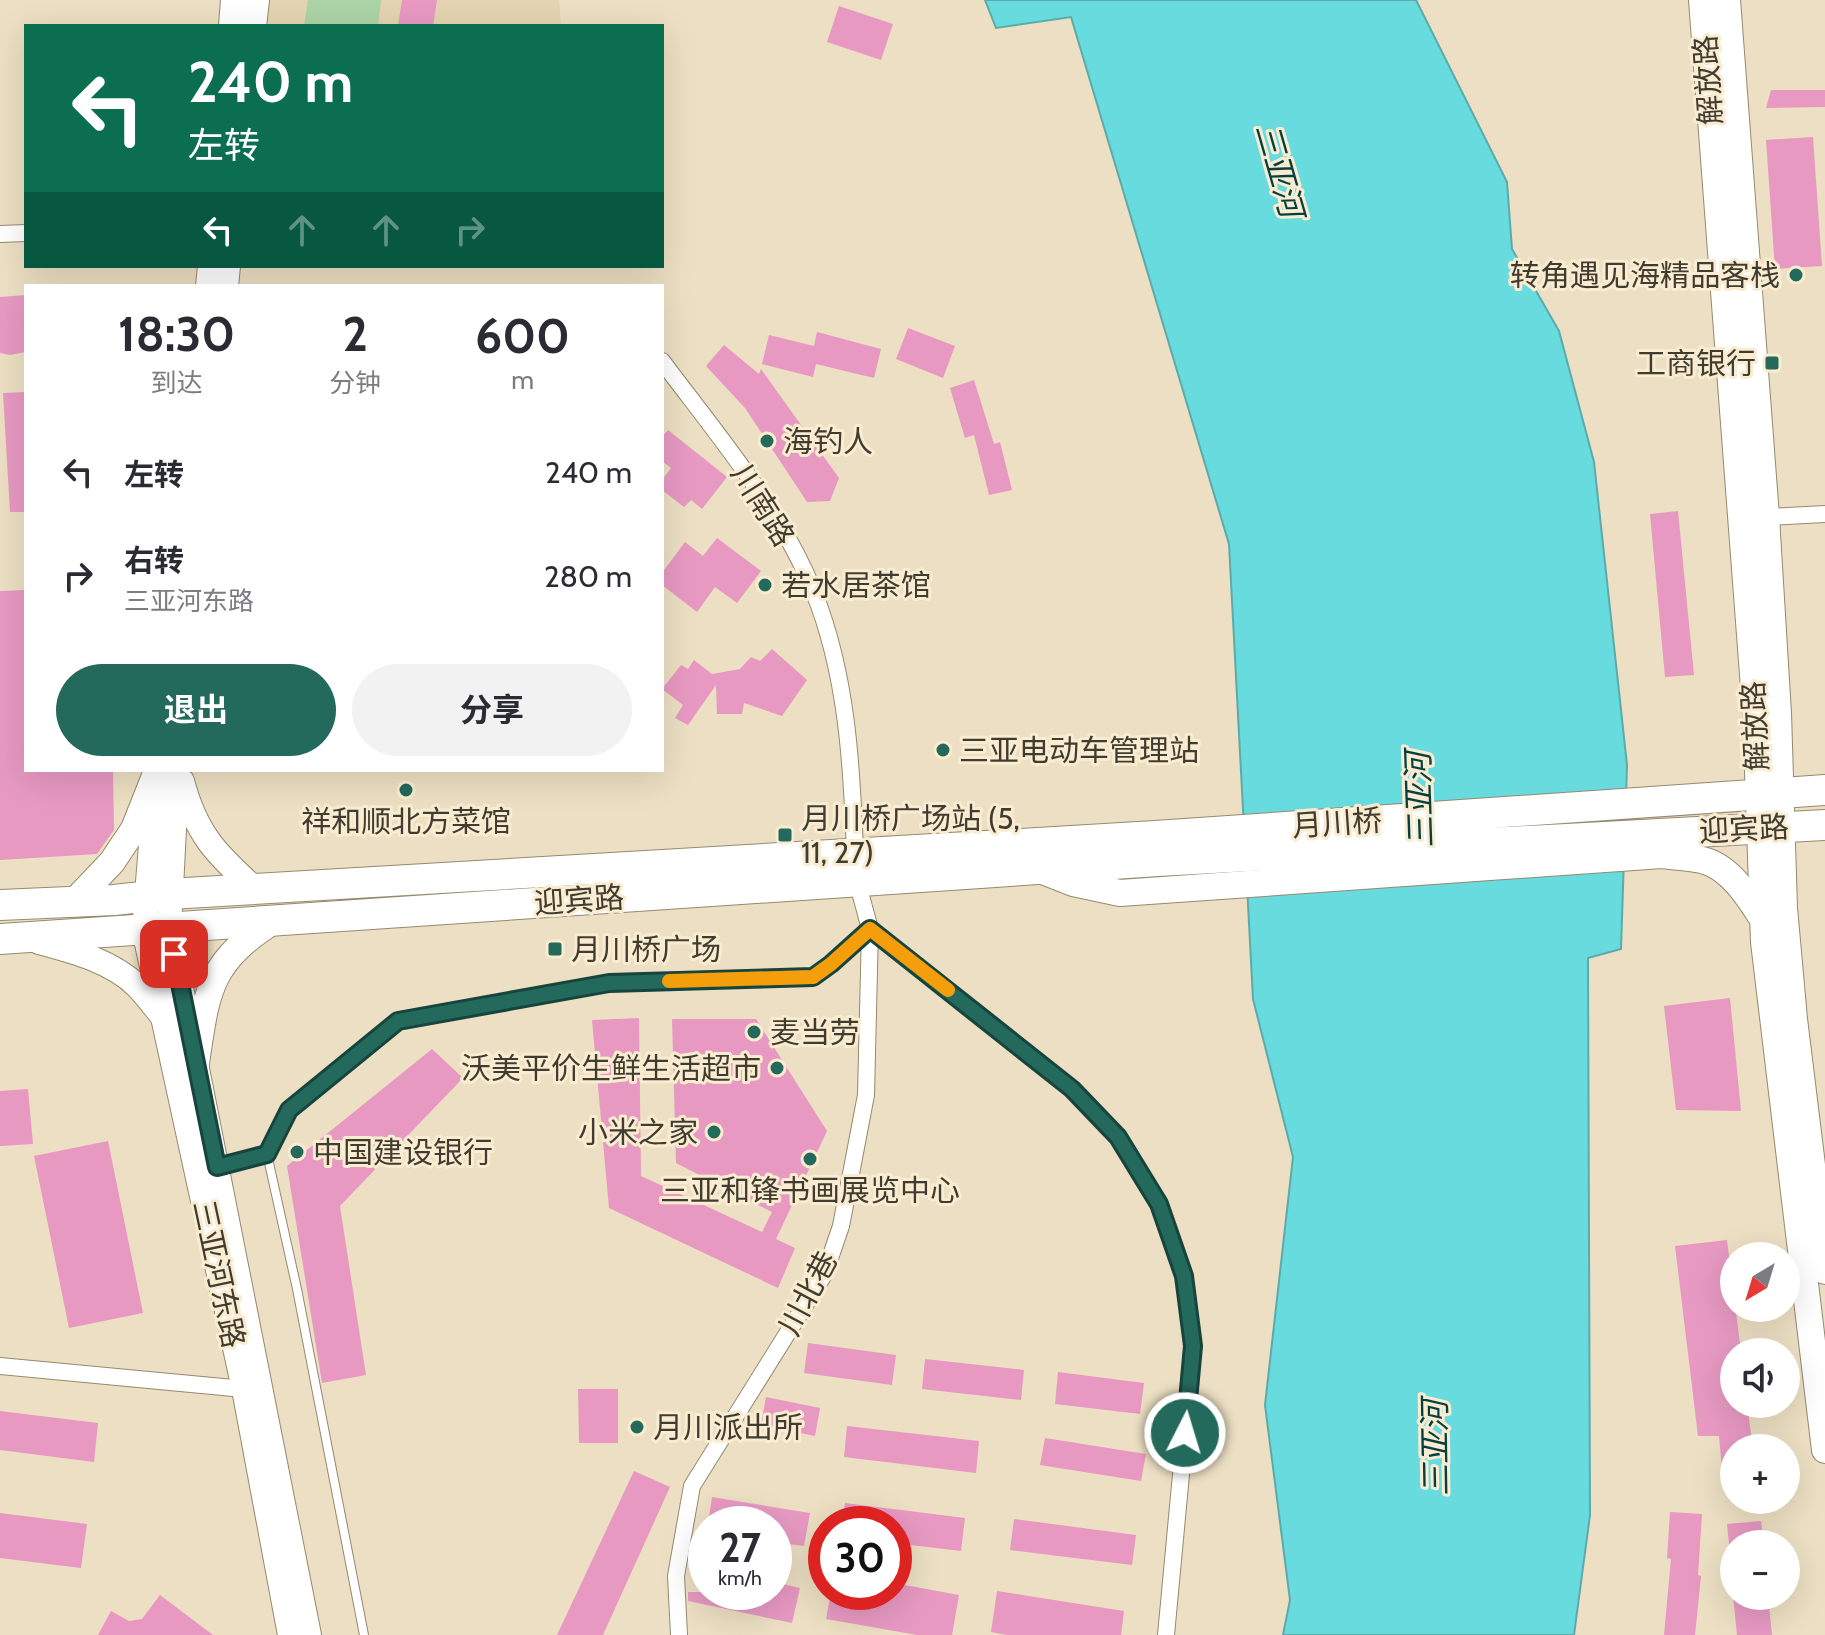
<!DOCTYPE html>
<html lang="zh">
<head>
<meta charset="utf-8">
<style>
	:root { --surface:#fff; --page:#f2f2f3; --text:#2b2b33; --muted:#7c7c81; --accent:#23695c }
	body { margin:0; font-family:Cabin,"Noto Sans SC",sans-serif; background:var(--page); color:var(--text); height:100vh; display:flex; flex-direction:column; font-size:30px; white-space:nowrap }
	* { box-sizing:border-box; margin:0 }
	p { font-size:26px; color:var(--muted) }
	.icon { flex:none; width:44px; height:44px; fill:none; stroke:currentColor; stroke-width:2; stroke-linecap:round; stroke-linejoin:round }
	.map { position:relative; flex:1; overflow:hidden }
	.drawer { position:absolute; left:24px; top:284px; width:640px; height:488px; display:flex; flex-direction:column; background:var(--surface); border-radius:0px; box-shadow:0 8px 32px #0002 }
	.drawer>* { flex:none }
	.banner { position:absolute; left:24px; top:24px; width:640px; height:244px; border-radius:0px; box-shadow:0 8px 32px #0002; background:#0b6e4f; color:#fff; overflow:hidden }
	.needle { width:52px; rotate:218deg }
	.tools { position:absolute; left:1720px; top:1242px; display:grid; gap:16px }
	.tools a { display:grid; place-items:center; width:80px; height:80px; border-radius:50%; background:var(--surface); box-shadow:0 8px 32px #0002; font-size:40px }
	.speed { position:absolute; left:688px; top:1506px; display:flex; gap:16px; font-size:40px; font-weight:700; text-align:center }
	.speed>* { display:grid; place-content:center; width:104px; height:104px; border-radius:50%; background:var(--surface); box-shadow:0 8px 32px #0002; line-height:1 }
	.speed small { font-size:20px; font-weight:400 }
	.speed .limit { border:12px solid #d22; background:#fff; color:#111 }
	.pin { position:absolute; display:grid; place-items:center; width:68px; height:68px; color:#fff; margin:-34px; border-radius:16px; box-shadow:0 4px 12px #0006 }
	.me { position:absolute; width:88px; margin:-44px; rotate:5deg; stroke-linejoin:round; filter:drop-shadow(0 0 6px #0008) }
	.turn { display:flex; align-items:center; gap:28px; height:168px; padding:0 32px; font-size:36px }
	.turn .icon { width:104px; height:104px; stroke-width:2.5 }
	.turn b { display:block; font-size:56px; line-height:68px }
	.lanes { display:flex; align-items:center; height:76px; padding:0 32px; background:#0003; justify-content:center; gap:40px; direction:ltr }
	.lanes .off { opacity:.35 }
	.eta { display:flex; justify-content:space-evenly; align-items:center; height:136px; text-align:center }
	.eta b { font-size:48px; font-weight:700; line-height:56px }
	.button { display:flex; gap:16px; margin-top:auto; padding:16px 32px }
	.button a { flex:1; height:92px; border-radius:48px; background:var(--accent); color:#fff; font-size:32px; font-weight:700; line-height:92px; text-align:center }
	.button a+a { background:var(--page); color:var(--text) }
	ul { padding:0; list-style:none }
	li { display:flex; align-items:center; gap:24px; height:104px; padding:0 32px }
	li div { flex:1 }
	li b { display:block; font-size:30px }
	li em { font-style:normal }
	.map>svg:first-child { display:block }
	.built { fill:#e4d4b1 }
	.green { fill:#add3a8 }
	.water { fill:#67dbde; stroke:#5cabaa; stroke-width:2 }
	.building { fill:#e799c2 }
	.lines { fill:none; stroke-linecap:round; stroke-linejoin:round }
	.lane-casing { stroke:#95896f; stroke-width:10 }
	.street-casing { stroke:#95896f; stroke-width:18 }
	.secondary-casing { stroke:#95896f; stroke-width:26 }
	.primary-casing { stroke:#95896f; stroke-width:28 }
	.highway-casing { stroke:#95896f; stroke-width:32 }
	.lane { stroke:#fff; stroke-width:8 }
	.street { stroke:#fff; stroke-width:16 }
	.secondary { stroke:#fff; stroke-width:24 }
	.primary { stroke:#fff; stroke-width:26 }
	.highway { stroke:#fff; stroke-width:30 }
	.route-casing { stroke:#17443c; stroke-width:20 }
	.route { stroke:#23695c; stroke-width:14 }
	.slow { stroke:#f59e0b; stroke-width:14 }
	.poi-dot { fill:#23695c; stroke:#faecd0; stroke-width:3 }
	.labels { text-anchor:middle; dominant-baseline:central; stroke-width:6; stroke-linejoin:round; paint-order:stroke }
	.street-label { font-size:30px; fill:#413c31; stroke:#faecd0 }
	.poi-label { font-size:30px; fill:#413c31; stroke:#faecd0; text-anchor:start }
	.water-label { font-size:32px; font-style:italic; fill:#063f41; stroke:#faecd0 }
</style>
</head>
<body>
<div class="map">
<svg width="1825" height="1635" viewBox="0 0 1825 1635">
	<rect width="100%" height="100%" fill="#ecdfc3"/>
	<path class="built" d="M268 0H559L561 26H266Z"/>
	<path class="green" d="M308 0H381L378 26H304Z"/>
	<path class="water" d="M985 0H1416L1507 182 1512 249 1559 331 1594 462 1627 765 1621 949 1588 958 1590 1515 1574 1635H1283L1290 1600 1265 1405 1293 1157 1253 999 1229 544 1071 17 996 28Z"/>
	<path class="building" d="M402 0H437L433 26H398Z
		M839 6 893 24 881 60 827 42Z
		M1771 90H1825V107L1766 108Z
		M1813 137 1822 266 1775 269 1766 140Z
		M26 295V352L10 355 0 353V297Z
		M908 328 955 346 943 378 896 359Z
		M817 332 881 349 874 378 816 364 813 377 762 364 769 335 814 346Z
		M724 345 759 374 761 369 839 478 830 501 807 502 745 408 706 366Z
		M974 380 994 444 1000 442 1012 490 989 495 974 435 965 438 950 388Z
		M26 392V512H10L3 393Z
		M668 430 727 477 702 509 691 500 684 507 662 490V480L671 468 662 461V437Z
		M1678 511 1694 675 1665 677 1650 514Z
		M717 538 761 571 737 603 715 587 697 612 662 585V573L685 542 703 556Z
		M26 590V770H113L114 830 97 854 0 860V591Z
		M772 649 807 680 782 716 744 703 742 714H717L716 685 688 725 675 718 683 705 662 689 681 665 688 669 694 660 712 674 740 669 751 657 760 661Z
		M1730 998 1741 1111 1676 1110 1664 1006Z
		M639 1018 641 1176 762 1232 772 1212 676 1163 672 1019H756L827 1131 776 1239 795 1248 778 1288 609 1208 592 1020Z
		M432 1049 463 1078 340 1206 366 1375 322 1383 287 1166Z
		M28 1089 33 1144 0 1146V1091Z
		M108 1141 143 1313 69 1328 34 1156Z
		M1727 1240 1741 1352H1734V1404H1747L1753 1448H1734V1490L1724 1491 1719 1436H1698L1675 1246Z
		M808 1343 896 1355 892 1385 804 1373Z
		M925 1359 1024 1370 1021 1400 922 1389Z
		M1058 1372 1144 1383 1140 1414 1055 1404Z
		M578 1389H618V1443H579Z
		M766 1397 820 1408 815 1436 761 1425Z
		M0 1411 98 1423 94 1462 0 1450Z
		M847 1426 979 1441 976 1473 844 1457Z
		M1045 1438 1146 1454 1141 1481 1040 1465Z
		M634 1471 670 1487 603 1635H557Z
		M712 1497 810 1513 804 1546 774 1542V1524H708Z
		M845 1503 965 1518 961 1551 894 1543V1524H842Z
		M1670 1512 1702 1514 1698 1575 1701 1576 1695 1635H1664L1671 1559 1667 1558Z
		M0 1513 87 1524 81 1568 0 1558Z
		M1014 1519 1136 1535 1132 1565 1010 1550Z
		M1761 1521 1764 1544H1729L1727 1524Z
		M774 1582 800 1588 792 1623 688 1601V1592H774Z
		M894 1583 959 1595 952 1635H917L826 1619 831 1592H894Z
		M997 1591 1124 1611 1121 1635H1007L991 1632Z
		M160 1595 213 1635H98L111 1611 129 1621 142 1619Z
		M1733 1596H1768L1772 1635H1737Z"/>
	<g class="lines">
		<defs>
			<path id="lane" d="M267 1154 297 1289 364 1635
				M218 1167 267 1154 289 1110 398 1021 609 983 813 977 831 964 867 931"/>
			<path id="street" d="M0 234 26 233
				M662 361C715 432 780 508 813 590 847 673 852 766 855 854
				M1766 517 1825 514
				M870 929 1072 1089 1118 1137 1159 1204 1184 1276 1193 1346 1166 1635
				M0 1366 244 1389
				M679 1635 676 1576 692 1486 825 1273 841 1226 866 1095 870 929 857 881"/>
			<path id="secondary" d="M231 26 233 0
				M254 26 257 0
				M208 286 210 266
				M226 286 228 266
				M177 770 169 927 309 1635
				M182 781C196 834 216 854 255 889
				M156 785 144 930 244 1389 290 1635
				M39 942C72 951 112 961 137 986 146 995 154 1006 162 1016"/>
			<path id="primary" d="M1702 0 1756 714 1764 942 1825 1450
				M1727 0 1766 517 1778 713 1784 908 1794 1019 1825 1271
				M1040 870 1073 883 1120 893 1662 855C1675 857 1689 857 1702 860 1729 866 1748 896 1762 918
				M73 903 112 862 134 829 157 771
				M196 1063C207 990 208 962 275 920"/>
			<path id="highway" d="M0 905 114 900 169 894 1155 836 1825 790
				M0 939 1158 861 1825 825"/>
		</defs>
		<use href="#lane" class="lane-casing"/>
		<use href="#street" class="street-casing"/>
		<use href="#secondary" class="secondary-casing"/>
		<use href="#primary" class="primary-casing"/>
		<use href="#highway" class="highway-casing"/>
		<use href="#lane" class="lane"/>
		<use href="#street" class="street"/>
		<use href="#secondary" class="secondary"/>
		<use href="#primary" class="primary"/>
		<use href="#highway" class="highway"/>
	</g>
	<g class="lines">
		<defs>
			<path id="route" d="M174 954 217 1167 267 1154 289 1110 398 1021 609 983 813 977 831 964 870 929 1072 1089 1118 1137 1159 1204 1184 1276 1193 1346 1185 1433"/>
		</defs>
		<use href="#route" class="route-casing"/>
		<use href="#route" class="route"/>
		<path class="slow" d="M669 981 813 977 831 964 870 929 948 990"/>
	</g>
	<g class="poi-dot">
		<circle cx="1796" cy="275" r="8"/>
		<rect x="1764" y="355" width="16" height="16" rx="4"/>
		<circle cx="767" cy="441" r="8"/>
		<circle cx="765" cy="585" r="8"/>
		<circle cx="943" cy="750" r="8"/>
		<circle cx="406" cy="790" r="8"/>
		<rect x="777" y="827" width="16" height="16" rx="4"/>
		<rect x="547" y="941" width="16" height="16" rx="4"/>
		<circle cx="754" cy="1032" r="8"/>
		<circle cx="777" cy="1068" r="8"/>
		<circle cx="714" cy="1132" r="8"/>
		<circle cx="297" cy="1152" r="8"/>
		<circle cx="810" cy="1159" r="8"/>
		<circle cx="637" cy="1427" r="8"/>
	</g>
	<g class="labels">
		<g class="street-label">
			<text transform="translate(1708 80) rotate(-94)">解放路</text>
			<text transform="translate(763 505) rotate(58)">川南路</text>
			<text transform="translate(1755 726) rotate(-93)">解放路</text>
			<text transform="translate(1337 823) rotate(-4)">月川桥</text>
			<text transform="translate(1744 829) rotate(-3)">迎宾路</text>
			<text transform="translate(579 900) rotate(-4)">迎宾路</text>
			<text transform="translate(219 1274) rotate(78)">三亚河东路</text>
			<text transform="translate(808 1293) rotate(-62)">川北巷</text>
		</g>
		<g class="poi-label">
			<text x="1780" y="275" text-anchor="end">转角遇见海精品客栈</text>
			<text x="1756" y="363" text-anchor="end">工商银行</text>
			<text x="783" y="441">海钓人</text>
			<text x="781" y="585">若水居茶馆</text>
			<text x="959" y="750">三亚电动车管理站</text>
			<text x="801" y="818">月川桥广场站 (5,<tspan x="801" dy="34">11, 27)</tspan></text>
			<text x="406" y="821" text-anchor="middle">祥和顺北方菜馆</text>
			<text x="571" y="949">月川桥广场</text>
			<text x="770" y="1032">麦当劳</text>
			<text x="761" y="1068" text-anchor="end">沃美平价生鲜生活超市</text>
			<text x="698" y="1132" text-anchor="end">小米之家</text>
			<text x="313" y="1152">中国建设银行</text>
			<text x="810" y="1190" text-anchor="middle">三亚和锋书画展览中心</text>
			<text x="653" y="1427">月川派出所</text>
		</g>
		<g class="water-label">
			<text transform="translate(1280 170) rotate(74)">三亚河</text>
			<text transform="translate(1419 800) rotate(-92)">三亚河</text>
			<text transform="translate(1435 1448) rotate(-91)">三亚河</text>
		</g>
	</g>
</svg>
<div class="tools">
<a><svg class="needle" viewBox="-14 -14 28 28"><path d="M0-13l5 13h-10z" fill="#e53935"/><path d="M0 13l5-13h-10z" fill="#7c7c81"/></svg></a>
<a><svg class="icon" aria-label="sound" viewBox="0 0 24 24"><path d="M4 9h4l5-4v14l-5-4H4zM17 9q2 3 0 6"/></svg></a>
<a>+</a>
<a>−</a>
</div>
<div class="speed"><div>27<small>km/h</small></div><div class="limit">30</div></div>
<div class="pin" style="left:174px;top:954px;background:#d93025"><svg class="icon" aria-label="arrive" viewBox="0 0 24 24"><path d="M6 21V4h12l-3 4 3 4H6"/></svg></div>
<svg class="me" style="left:1185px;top:1433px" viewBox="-20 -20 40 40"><circle r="17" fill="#23695c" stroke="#fff" stroke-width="3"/><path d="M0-11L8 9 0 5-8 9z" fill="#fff"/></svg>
<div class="banner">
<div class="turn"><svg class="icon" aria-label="left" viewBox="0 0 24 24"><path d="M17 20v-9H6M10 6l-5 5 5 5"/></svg><div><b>240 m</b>左转</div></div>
<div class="lanes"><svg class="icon" aria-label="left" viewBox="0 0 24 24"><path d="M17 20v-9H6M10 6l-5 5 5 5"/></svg><svg class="icon off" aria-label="ahead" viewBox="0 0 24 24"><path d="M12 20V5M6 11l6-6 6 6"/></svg><svg class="icon off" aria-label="ahead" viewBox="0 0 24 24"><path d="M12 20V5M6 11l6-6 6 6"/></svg><svg class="icon off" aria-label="right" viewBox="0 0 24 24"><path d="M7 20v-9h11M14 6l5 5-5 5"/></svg></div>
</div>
<section class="drawer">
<div class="eta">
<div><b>18:30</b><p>到达</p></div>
<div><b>2</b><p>分钟</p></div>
<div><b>600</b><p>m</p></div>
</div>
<ul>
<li><svg class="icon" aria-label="left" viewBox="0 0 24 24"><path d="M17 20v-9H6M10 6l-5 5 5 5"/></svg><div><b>左转</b></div><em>240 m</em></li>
<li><svg class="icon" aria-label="right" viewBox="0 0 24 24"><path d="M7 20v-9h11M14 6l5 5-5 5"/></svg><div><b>右转</b><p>三亚河东路</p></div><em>280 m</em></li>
</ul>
<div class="button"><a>退出</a><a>分享</a></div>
</section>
</div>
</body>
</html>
